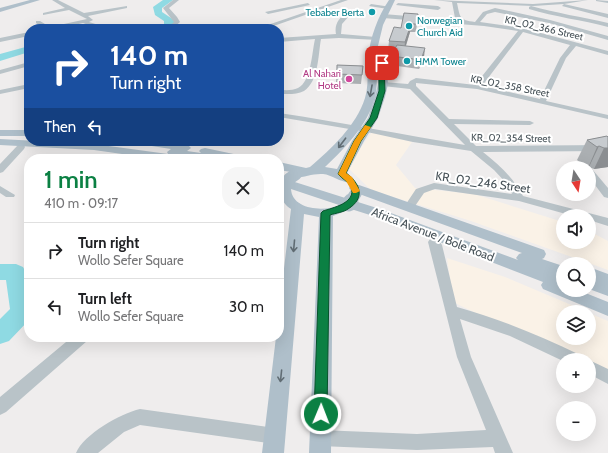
<!DOCTYPE html>
<html lang="en">
<head>
<meta charset="utf-8">
<style>
	:root { --surface:#fff; --page:#f6f6f6; --text:#202124; --muted:#757577; --line:#e0e0e0; --accent:#0b8043 }
	body { margin:0; font-family:Cabin,sans-serif; background:var(--page); color:var(--text); height:100vh; display:flex; flex-direction:column; font-size:15px; white-space:nowrap }
	* { box-sizing:border-box; margin:0 }
	p { font-size:13px; color:var(--muted) }
	.icon { flex:none; width:22px; height:22px; fill:none; stroke:currentColor; stroke-width:2; stroke-linecap:round; stroke-linejoin:round }
	.map { position:relative; flex:1; overflow:hidden }
	.details { position:absolute; left:24px; top:154px; width:260px; height:188px; display:flex; flex-direction:column; background:var(--surface); border-radius:16px; box-shadow:0 4px 16px #0002 }
	.details>* { flex:none }
	.top-card { position:absolute; left:24px; top:24px; width:260px; height:122px; border-radius:16px; box-shadow:0 4px 16px #0002; background:#1a4fa0; color:#fff; overflow:hidden }
	.needle { width:26px; rotate:168deg }
	.buttons { position:absolute; left:556px; top:161px; display:grid; gap:8px }
	.buttons a { display:grid; place-items:center; width:40px; height:40px; border-radius:50%; background:var(--surface); box-shadow:0 4px 16px #0002; font-size:20px }
	.pin { position:absolute; display:grid; place-items:center; width:34px; height:34px; color:#fff; margin:-17px; border-radius:8px; box-shadow:0 2px 6px #0006 }
	.me { position:absolute; width:44px; margin:-22px; rotate:1deg; stroke-linejoin:round; filter:drop-shadow(0 0 3px #0008) }
	.turn { display:flex; align-items:center; gap:14px; height:84px; padding:0 20px; font-size:18px }
	.turn .icon { width:52px; height:52px; stroke-width:2.5 }
	.turn b { display:block; font-size:28px; line-height:34px }
	.then { display:flex; align-items:center; height:38px; padding:0 20px; background:#0003; gap:8px; font-size:15px }
	.round { display:grid; place-items:center; flex:none; width:42px; height:42px; border-radius:16px; background:var(--page) }
	.headline { display:flex; align-items:center; justify-content:space-between; height:68px; padding:0 20px }
	h1 { font-size:24px; font-weight:600; line-height:30px; color:var(--accent) }
	ul { padding:0; list-style:none }
	li { display:flex; align-items:center; gap:12px; height:56px; padding:0 20px; border-top:1px solid var(--line) }
	li div { flex:1 }
	li b { display:block; font-size:15px }
	li em { font-style:normal }
	.map>svg:first-child { display:block }
	.commercial { fill:#faf2e7 }
	.lines { fill:none; stroke-linecap:round; stroke-linejoin:round }
	.river { fill:#8fdae3; fill-rule:evenodd }
	.minor { fill:#b9c3c8; fill-rule:evenodd }
	.major { fill:#afbfca; fill-rule:evenodd }
	.major-bridge-far1 { stroke:#afbfca; stroke-width:12 }
	.major-bridge { stroke:#afbfca; stroke-width:15 }
	.wall { fill:#abafb2 }
	.shaded-wall { fill:#8b8e91 }
	.building { fill:#c7cbcf; stroke:#8b8e91 }
	.oneway { stroke:#616d74 }
	.route { fill:#0b8043; stroke:#07532c }
	.slow { fill:#f59e0b }
	.culture-dot { fill:#0f9aa8; stroke:#fff; stroke-width:1.5 }
	.hotel-dot { fill:#d1479c; stroke:#fff; stroke-width:1.5 }
	.labels { text-anchor:middle; dominant-baseline:central; stroke-width:4; stroke-linejoin:round; paint-order:stroke }
	.far-culture-label { font-size:10px; fill:#0d838f; stroke:#fff; text-anchor:start }
	.far-street-label { font-size:10px; fill:#475258; stroke:#fff }
	.far-hotel-label { font-size:10px; fill:#b23c85; stroke:#fff; text-anchor:end }
	.street-label { font-size:12px; fill:#475258; stroke:#fff }
</style>
</head>
<body>
<div class="map">
<svg width="608" height="453" viewBox="0 0 608 453">
	<rect width="100%" height="100%" fill="#efeded"/>
	<path class="commercial" d="M372 132 412 142 396 165 415 188 474 194 563 222V242H589V231L608 241V270L471 221 371 190 347 167Z
		M447 258 505 277 588 312H563V338H589V313L608 321V377L589 360H572L453 302Z"/>
	<g class="lines">
		<path class="river" d="M163 0H173L162 8V12L174 20V26L170 29H156L164 24V21L155 15 153 7Z
			M29 46V52L0 61V54Z
			M0 264H16L23 267C32 282 29 303 29 320L9 341 0 344V319L10 309 6 280H0Z"/>
		<path class="minor" d="M52 0H58L84 13 127 6V8L88 16 93 20 89 22 102 26 131 24 134 26 131 28 99 29 83 23 57 29H45L36 23V21H40L50 27 87 19 69 10 43 15V13L65 8Z
			M173 0H179L169 8 177 17 180 22 172 29H166L174 22 163 8Z
			M341 0H348L265 29H256Z
			M434 0 533 4 588 0 564 4 608 14V18L562 6 564 4 533 6 457 3C460 17 459 20 475 22L483 12 495 8 550 20 608 36V40L549 23 495 12 487 14 480 22 522 28 608 51V55L576 46 566 58 546 101 608 115V119L477 89 416 83V86L449 119 530 121 534 123 530 125 454 124 476 146 608 145V151L483 152C499 165 513 177 523 196L608 218V226L589 220V216H573L519 201 435 189 424 193 413 209H405L404 207 416 189 434 183 512 194 507 184 494 170 471 151 413 142 367 132 279 117V113C341 122 403 135 465 145L412 91 410 89 383 86 379 84 383 82 408 84 410 81 416 78 475 85 518 31 484 26 383 18 380 16 383 14 457 20 455 18 452 2ZM523 32 570 45 560 58 540 99 482 86Z
			M596 0 608 1V3L596 1Z
			M308 3 310 5 268 14 265 12Z
			M398 3 438 6 441 8 438 10 396 5Z
			M371 4 391 7 388 9 369 6Z
			M531 6C556 13 582 17 608 23V27C582 20 555 17 529 9V7Z
			M347 13 350 15 342 24 341 34 376 37 379 39 378 40 339 38 321 39C318 55 319 81 304 91 297 95 287 94 279 94V90C285 90 292 91 298 88 311 82 312 52 315 39L279 42V38L336 34C334 25 339 17 347 13Z
			M215 26 217 27V29H211Z
			M29 32V36L0 42V38Z
			M29 62V66L0 74V70Z
			M29 84V88L0 94V90Z
			M21 144 24 145 25 147 24 149 3 172 0 173V164L18 145Z
			M589 168 592 169 608 188V198L604 197 589 177Z
			M0 186 15 195 14 197H6L0 193Z
			M434 238 438 239 442 245 457 307C500 319 540 336 580 355L582 360 563 361 510 336 460 319 471 357 513 453H495L493 447 417 450 320 446 314 444 312 438 314 432 320 430 417 434 486 430 457 357 428 242 430 239Z
			M72 337H89L87 341 6 412 0 415V397Z
			M589 360 608 369V384L589 374Z
			M140 409 275 428 281 430 283 436 281 442 275 444 140 425 124 432 98 453H76C84 434 120 414 140 409Z"/>
		<path class="major" d="M30 0H40L0 12V8Z
			M389 0H395L383 25 377 50 381 48 385 50 388 84 385 97 378 118 364 141 347 173 354 179 352 182C342 184 333 175 323 174 312 173 301 179 292 177L290 174 291 172 279 170V162L306 168 310 167C332 148 356 126 365 98 369 85 367 71 368 58 370 38 378 16 389 0ZM377 50 378 84 375 97 368 118 352 141 337 169 325 167C346 147 372 121 376 91 378 77 376 64 377 50Z
			M0 130H29V136H0Z
			M0 139 94 144 168 154 167 152 171 149 139 144 133 141H161L189 146 191 148 187 151 201 153 199 151 201 149 205 148 248 157 250 159H227L219 157 220 159H157L94 150 0 145Z
			M279 177 380 209 518 260 516 258 519 254 522 253 351 191 349 188 351 185H359L544 250 546 254 544 258 542 259 563 266V290H578L608 302V316L543 289 541 285 543 282 370 215 351 209 333 216 331 453H309L319 217 304 214 284 453H262L276 337H279V311L291 209C279 201 279 191 279 177ZM291 189 339 205C325 212 292 210 291 189Z
			M589 267 608 274V296L589 289Z"/>
		<path class="major-bridge-far1" d="M285 185 289 179 296 174
			M350 202 356 193"/>
		<path class="major-bridge" d="M349 204 351 201"/>
	</g>
	<path class="wall" d="M418 14 416 32H410L406 46 424 57 419 69 390 65 391 56 394 50H388L389 41 401 28Z
		M337 65 363 66 361 84 336 83Z
		M607 136 608 167 594 169 589 167 587 168 577 160 587 140Z"/>
	<path class="shaded-wall" d="M411 24 410 32 404 51 405 42Z
		M425 48 424 57 419 69 421 60Z
		M599 146 589 167 588 168 597 147Z
		M604 148H608V167L594 169Z"/>
	<path class="building" d="M404 13 418 14 417 24H411L405 42 389 41 394 27 401 28Z
		M397 45 425 48 421 60 391 56Z
		M337 65 363 66 362 75 337 74Z
		M607 136 608 137V148H604L599 146 597 147 587 140Z"/>
	<defs><path id="oneway-shaft" d="M-6 0H5M1.5-3L5.5 0L1.5 3" fill="none" stroke-width="1.6" stroke-linecap="round" stroke-linejoin="round"/></defs>
	<g class="oneway">
		<use href="#oneway-shaft" transform="translate(371 91) rotate(100)"/>
		<use href="#oneway-shaft" transform="translate(342 143) rotate(127)"/>
		<use href="#oneway-shaft" transform="translate(294 246) rotate(95)"/>
		<use href="#oneway-shaft" transform="translate(281 376) rotate(96)"/>
	</g>
	<path class="route" d="M382 61 384 63 385 91 377 118 361 141 346 173C360 183 366 198 348 209 344 212 336 213 330 215L327 414 326 419 321 420 316 419 314 414 321 213 323 211C332 208 357 203 351 187 348 181 342 179 338 174L354 141 370 118 379 91V63Z"/>
	<path class="slow" d="M365 125 371 127 361 141 346 173 352 177 360 191 356 193H353L346 181 338 174 354 141Z"/>
	<g class="culture-dot">
		<circle cx="372" cy="12" r="4"/>
		<circle cx="409" cy="26" r="4"/>
		<circle cx="407" cy="61" r="4"/>
	</g>
	<circle class="hotel-dot" cx="349" cy="79" r="4"/>
	<g class="labels">
		<g class="far-culture-label">
			<text x="364" y="12" text-anchor="end">Tebaber Berta</text>
			<text x="417" y="20">Norwegian<tspan x="417" dy="12">Church Aid</tspan></text>
			<text x="415" y="61">HMM Tower</text>
		</g>
		<g class="far-street-label">
			<text transform="translate(544 28) rotate(13)">KR_02_366 Street</text>
			<text transform="translate(510 86) rotate(11)">KR_02_358 Street</text>
			<text transform="translate(511 138) rotate(1)">KR_02_354 Street</text>
		</g>
		<g class="far-hotel-label">
			<text x="341" y="73">Al Nahari<tspan x="341" dy="12">Hotel</tspan></text>
		</g>
		<g class="street-label">
			<text transform="translate(483 182) rotate(8)">KR_02_246 Street</text>
			<text transform="translate(433 234) rotate(21)">Africa Avenue / Bole Road</text>
		</g>
	</g>
</svg>
<div class="buttons">
<a><svg class="needle" viewBox="-14 -14 28 28"><path d="M0-13l5 13h-10z" fill="#e53935"/><path d="M0 13l5-13h-10z" fill="#757577"/></svg></a>
<a><svg class="icon" aria-label="sound" viewBox="0 0 24 24"><path d="M4 9h4l5-4v14l-5-4H4zM17 9q2 3 0 6"/></svg></a>
<a><svg class="icon" aria-label="search" viewBox="0 0 24 24"><circle cx="10" cy="10" r="6"/><path d="M15 15l6 6"/></svg></a>
<a><svg class="icon" aria-label="layers" viewBox="0 0 24 24"><path d="M12 4l9 5-9 5-9-5zM3 14l9 5 9-5"/></svg></a>
<a>+</a>
<a>−</a>
</div>
<div class="pin" style="left:382px;top:63px;background:#d93025"><svg class="icon" aria-label="arrive" viewBox="0 0 24 24"><path d="M6 21V4h12l-3 4 3 4H6"/></svg></div>
<svg class="me" style="left:321px;top:414px" viewBox="-20 -20 40 40"><circle r="17" fill="#0b8043" stroke="#fff" stroke-width="3"/><path d="M0-11L8 9 0 5-8 9z" fill="#fff"/></svg>
<div class="top-card">
<div class="turn"><svg class="icon" aria-label="right" viewBox="0 0 24 24"><path d="M7 20v-9h11M14 6l5 5-5 5"/></svg><div><b>140 m</b>Turn right</div></div>
<div class="then">Then<svg class="icon" aria-label="left" viewBox="0 0 24 24"><path d="M17 20v-9H6M10 6l-5 5 5 5"/></svg></div>
</div>
<section class="details">
<div class="headline"><div><h1>1 min</h1><p>410 m · 09:17</p></div><a class="round"><svg class="icon" aria-label="close" viewBox="0 0 24 24"><path d="M6 6l12 12M18 6L6 18"/></svg></a></div>
<ul>
<li><svg class="icon" aria-label="right" viewBox="0 0 24 24"><path d="M7 20v-9h11M14 6l5 5-5 5"/></svg><div><b>Turn right</b><p>Wollo Sefer Square</p></div><em>140 m</em></li>
<li><svg class="icon" aria-label="left" viewBox="0 0 24 24"><path d="M17 20v-9H6M10 6l-5 5 5 5"/></svg><div><b>Turn left</b><p>Wollo Sefer Square</p></div><em>30 m</em></li>
</ul>
</section>
</div>
</body>
</html>
